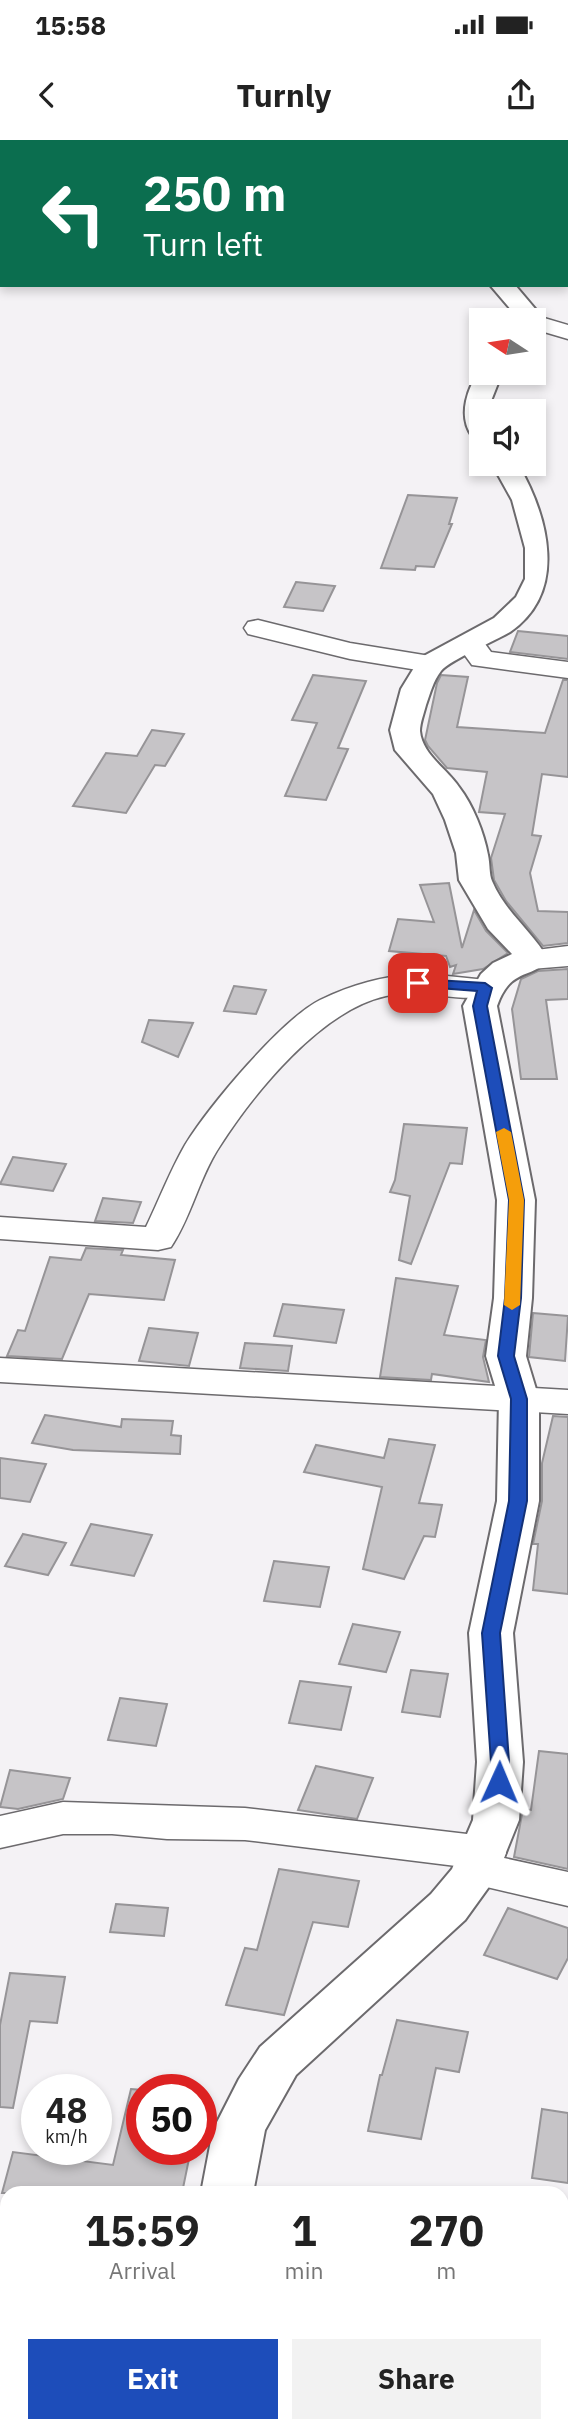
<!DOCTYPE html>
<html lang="en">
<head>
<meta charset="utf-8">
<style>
	:root { --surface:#fff; --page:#f2f2f2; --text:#222; --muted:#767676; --accent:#1d4dba }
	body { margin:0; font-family:"IBM Plex Sans",sans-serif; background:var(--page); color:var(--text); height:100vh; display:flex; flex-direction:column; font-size:26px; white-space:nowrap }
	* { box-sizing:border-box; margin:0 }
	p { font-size:23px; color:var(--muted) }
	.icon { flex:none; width:38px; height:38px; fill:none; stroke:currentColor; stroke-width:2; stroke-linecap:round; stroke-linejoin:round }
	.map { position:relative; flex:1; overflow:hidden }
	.panel { position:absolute; left:0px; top:2046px; width:569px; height:247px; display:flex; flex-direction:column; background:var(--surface); border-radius:21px 21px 0 0; box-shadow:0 4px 10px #0003 }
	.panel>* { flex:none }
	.banner { position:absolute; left:0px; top:0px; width:569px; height:147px; box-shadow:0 4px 10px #0003; background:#0b6e4f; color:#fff; overflow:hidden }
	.needle { width:46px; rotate:282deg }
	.buttons { position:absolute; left:469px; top:168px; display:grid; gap:14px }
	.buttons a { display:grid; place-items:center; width:77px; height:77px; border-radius:0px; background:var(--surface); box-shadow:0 4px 10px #0003; font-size:35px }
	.speed { position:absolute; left:21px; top:1934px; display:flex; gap:14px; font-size:35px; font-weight:700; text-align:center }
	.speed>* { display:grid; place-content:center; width:91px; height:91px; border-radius:50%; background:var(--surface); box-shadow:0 4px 10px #0003; line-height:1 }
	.speed small { font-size:18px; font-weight:400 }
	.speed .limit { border:10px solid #d22; background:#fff; color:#111 }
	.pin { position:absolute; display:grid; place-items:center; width:60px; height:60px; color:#fff; margin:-30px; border-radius:14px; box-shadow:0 4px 10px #0006 }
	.me { position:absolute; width:77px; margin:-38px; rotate:1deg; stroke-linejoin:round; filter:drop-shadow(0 0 5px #0008) }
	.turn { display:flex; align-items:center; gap:24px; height:147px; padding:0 28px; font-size:32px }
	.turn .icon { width:91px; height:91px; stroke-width:2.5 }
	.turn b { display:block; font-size:49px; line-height:60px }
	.eta { display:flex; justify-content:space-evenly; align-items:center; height:119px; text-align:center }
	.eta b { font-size:42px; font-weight:700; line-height:49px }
	.primary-button { display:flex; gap:14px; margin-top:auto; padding:14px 28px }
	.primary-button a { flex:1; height:80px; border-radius:0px; background:var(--accent); color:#fff; font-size:28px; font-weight:700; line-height:80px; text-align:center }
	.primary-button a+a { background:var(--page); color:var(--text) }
	.status { display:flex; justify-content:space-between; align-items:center; height:49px; padding:0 35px; background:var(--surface); direction:ltr }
	.status svg { height:19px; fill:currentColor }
	header { display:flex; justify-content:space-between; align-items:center; height:91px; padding:0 28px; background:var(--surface); font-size:32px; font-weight:700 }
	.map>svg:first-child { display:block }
	.building { fill:#c6c4c7; stroke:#969497; stroke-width:2 }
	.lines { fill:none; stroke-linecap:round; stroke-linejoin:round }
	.minor-casing { stroke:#6c6a6d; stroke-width:3 }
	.major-casing { stroke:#6c6a6d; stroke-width:4 }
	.minor { fill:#fff; fill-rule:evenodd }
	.major { fill:#fff; fill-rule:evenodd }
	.route { fill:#1d4dba; stroke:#133279; stroke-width:2 }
	.slow { fill:#f59e0b }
</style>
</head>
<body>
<div class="status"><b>15:58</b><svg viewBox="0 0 49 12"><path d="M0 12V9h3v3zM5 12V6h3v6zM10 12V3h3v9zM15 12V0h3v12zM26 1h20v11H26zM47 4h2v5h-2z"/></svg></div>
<header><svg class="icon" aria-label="back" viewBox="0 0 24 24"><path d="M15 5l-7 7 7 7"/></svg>Turnly<svg class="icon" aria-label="share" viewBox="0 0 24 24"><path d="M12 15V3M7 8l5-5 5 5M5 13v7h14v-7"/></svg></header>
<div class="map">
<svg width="568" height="2291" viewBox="0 0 568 2291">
	<rect width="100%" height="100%" fill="#f4f2f5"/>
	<path class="building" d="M408 355 457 358 449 384H452L434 427 416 426 415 430 381 428Z
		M296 442 335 446 323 471 284 467Z
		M518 491 568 496V519L510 512Z
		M313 535 366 541 338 608 348 609 326 660 285 656 317 583 292 580Z
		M441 535 468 537 457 587 545 593 563 540H568V637L542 634 532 695 541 696 530 733 538 771 568 772V803L543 806 506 761 494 740 491 718 505 674 479 672 487 632 447 628 428 606 425 600 437 543Z
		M152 590 184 594 165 626 155 625 126 673 73 666 106 613 137 616Z
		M449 743 462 808 474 770 486 791 508 813 483 829 453 834 456 825 450 827 446 816 389 811 398 779 434 782 420 745Z
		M568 829V859L546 860 557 939H521L512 869 521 839 538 831Z
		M234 846 266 850 256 874 224 871Z
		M149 880 193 883 178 917 142 902Z
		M404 984 467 988 462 1024 450 1023 411 1124 399 1120 410 1056 390 1052 395 1040Z
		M13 1017 66 1024 53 1051 0 1044Z
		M103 1058 141 1062 133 1083 95 1081Z
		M86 1108 123 1110 121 1115 175 1120 164 1160 89 1154 62 1219 7 1216 18 1190 25 1191 50 1117 81 1120Z
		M396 1138 458 1146 444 1195 486 1200 483 1217 489 1242 432 1234 431 1240 380 1237Z
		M283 1164 344 1170 336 1203 274 1196Z
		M533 1173 568 1176 565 1221 529 1217Z
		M149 1188 198 1193 189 1226 139 1221Z
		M245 1203 292 1206 288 1231 240 1228Z
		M45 1275 121 1287 122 1279 173 1281 171 1295 181 1296 180 1314 73 1310 32 1303Z
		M553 1276 568 1277V1454L533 1450 538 1404H533L542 1361V1323Z
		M389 1299 435 1305 419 1363 442 1365 435 1397 424 1396 404 1439 363 1429 382 1347 304 1332 316 1305 384 1318Z
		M0 1318 46 1324 30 1362 0 1358Z
		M91 1384 152 1395 134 1436 71 1425Z
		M23 1394 66 1403 48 1435 5 1426Z
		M274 1421 329 1427 320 1467 264 1461Z
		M353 1484 400 1492 386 1532 339 1524Z
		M411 1530 448 1534 440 1577 402 1572Z
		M300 1541 351 1547 341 1590 289 1583Z
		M120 1558 167 1564 156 1606 108 1600Z
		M539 1611 568 1614V1729L514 1717 523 1669 531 1670Z
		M316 1626 373 1638 357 1679 298 1670Z
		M10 1630 70 1638 63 1659 18 1669 0 1667Z
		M279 1729 359 1741 348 1787 313 1782 284 1875 226 1865 245 1808 257 1810Z
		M116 1764 168 1768 164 1796 110 1792Z
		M508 1768 568 1788V1818L557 1839 484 1815Z
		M10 1833 65 1837 57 1883 30 1881 13 1968 0 1967V1885Z
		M397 1880 468 1892 459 1932 436 1928 421 1999 368 1991 380 1935H382Z
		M131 1949 142 1950V2009H191L182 2053H2L13 2012 113 2025Z
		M542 1969 568 1973V2043L532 2038Z"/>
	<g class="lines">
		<defs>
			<path id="minor" d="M0 80H2V92H0Z
				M534 175 568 185V199L534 189V180H524Z
				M258 480 350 503 430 516 440 518 444 524 440 530 430 532 350 519 248 494 244 488 248 482Z
				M470 495 480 497 491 512 568 522V538L472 525 456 503 460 497Z
				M568 806V826L531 829 520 826 515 819 520 812Z
				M418 833 496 841 501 848 496 855C461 864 422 848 386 856 321 870 254 953 220 1006 199 1037 192 1076 171 1107L158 1110 0 1099V1077L146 1087C159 1060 170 1031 185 1005 209 966 281 880 320 860 353 844 382 837 418 833Z
				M0 1218 568 1250V1274L0 1242Z
				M63 1662 245 1668 484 1696 500 1701 506 1713 504 1718 568 1732V1766L461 1741 454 1729 456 1726 245 1700 167 1699 112 1694H63L0 1708V1676Z"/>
			<path id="major" d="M530 0H552V2H531Z
				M490 145H515L537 171 538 180 534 185V180H514L513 172Z
				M481 228V233H502L489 266 490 271H481V299L472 296C457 275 468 247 481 228Z
				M492 324H518C549 378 568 452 510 492 495 501 450 520 441 531 433 541 430 554 426 565 424 573 420 583 420 591 422 614 447 629 459 647 473 665 484 693 488 715 490 724 489 734 492 741 505 772 532 791 548 819 533 840 511 826 497 866L535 1060 532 1158 526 1216 539 1259V1361L513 1493 523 1622 519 1680 496 1737 465 1780 296 1935 265 1990 253 2053H201L213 1990 239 1939 260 1907 431 1754 452 1729 473 1680 477 1622 469 1493 497 1361 499 1259 486 1216 494 1158 497 1060 463 866 481 834 493 823 512 814 488 789 459 740 456 713 445 680 433 654 395 610 390 590 401 549 420 518 494 478 516 457 525 439V408L512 360Z
				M165 2286H221L220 2291H164Z"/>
		</defs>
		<use href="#minor" class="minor-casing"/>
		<use href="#major" class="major-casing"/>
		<use href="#minor" class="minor"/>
		<use href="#major" class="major"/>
	</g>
	<path class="route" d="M418 839 485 843 492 848 487 866 524 1060 521 1158 514 1216 527 1259V1361L500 1493 509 1622 505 1647H492L489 1642 491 1622 482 1493 509 1361 511 1259 498 1216 505 1158 509 1060 473 866 477 851 413 846V840Z"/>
	<path class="slow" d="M504 988 511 992 524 1060 520 1165 512 1170 504 1165 509 1060 496 992Z"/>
</svg>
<div class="buttons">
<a><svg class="needle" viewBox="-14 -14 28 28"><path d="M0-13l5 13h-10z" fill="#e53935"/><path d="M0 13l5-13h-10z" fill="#767676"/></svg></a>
<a><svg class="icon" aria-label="sound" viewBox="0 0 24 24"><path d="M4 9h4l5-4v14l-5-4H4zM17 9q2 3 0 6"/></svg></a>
</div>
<div class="speed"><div>48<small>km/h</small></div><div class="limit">50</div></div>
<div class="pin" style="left:418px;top:843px;background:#d93025"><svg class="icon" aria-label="arrive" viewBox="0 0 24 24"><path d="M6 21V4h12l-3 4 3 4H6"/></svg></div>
<svg class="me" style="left:499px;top:1642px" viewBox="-20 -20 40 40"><path d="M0-17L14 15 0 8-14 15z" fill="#1d4dba" stroke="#fff" stroke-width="4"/></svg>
<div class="banner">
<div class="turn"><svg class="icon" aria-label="left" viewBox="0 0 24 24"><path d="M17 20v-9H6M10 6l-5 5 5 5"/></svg><div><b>250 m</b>Turn left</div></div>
</div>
<section class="panel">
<div class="eta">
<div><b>15:59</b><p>Arrival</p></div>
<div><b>1</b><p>min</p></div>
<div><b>270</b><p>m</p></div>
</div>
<div class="primary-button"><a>Exit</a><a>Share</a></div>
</section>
</div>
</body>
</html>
